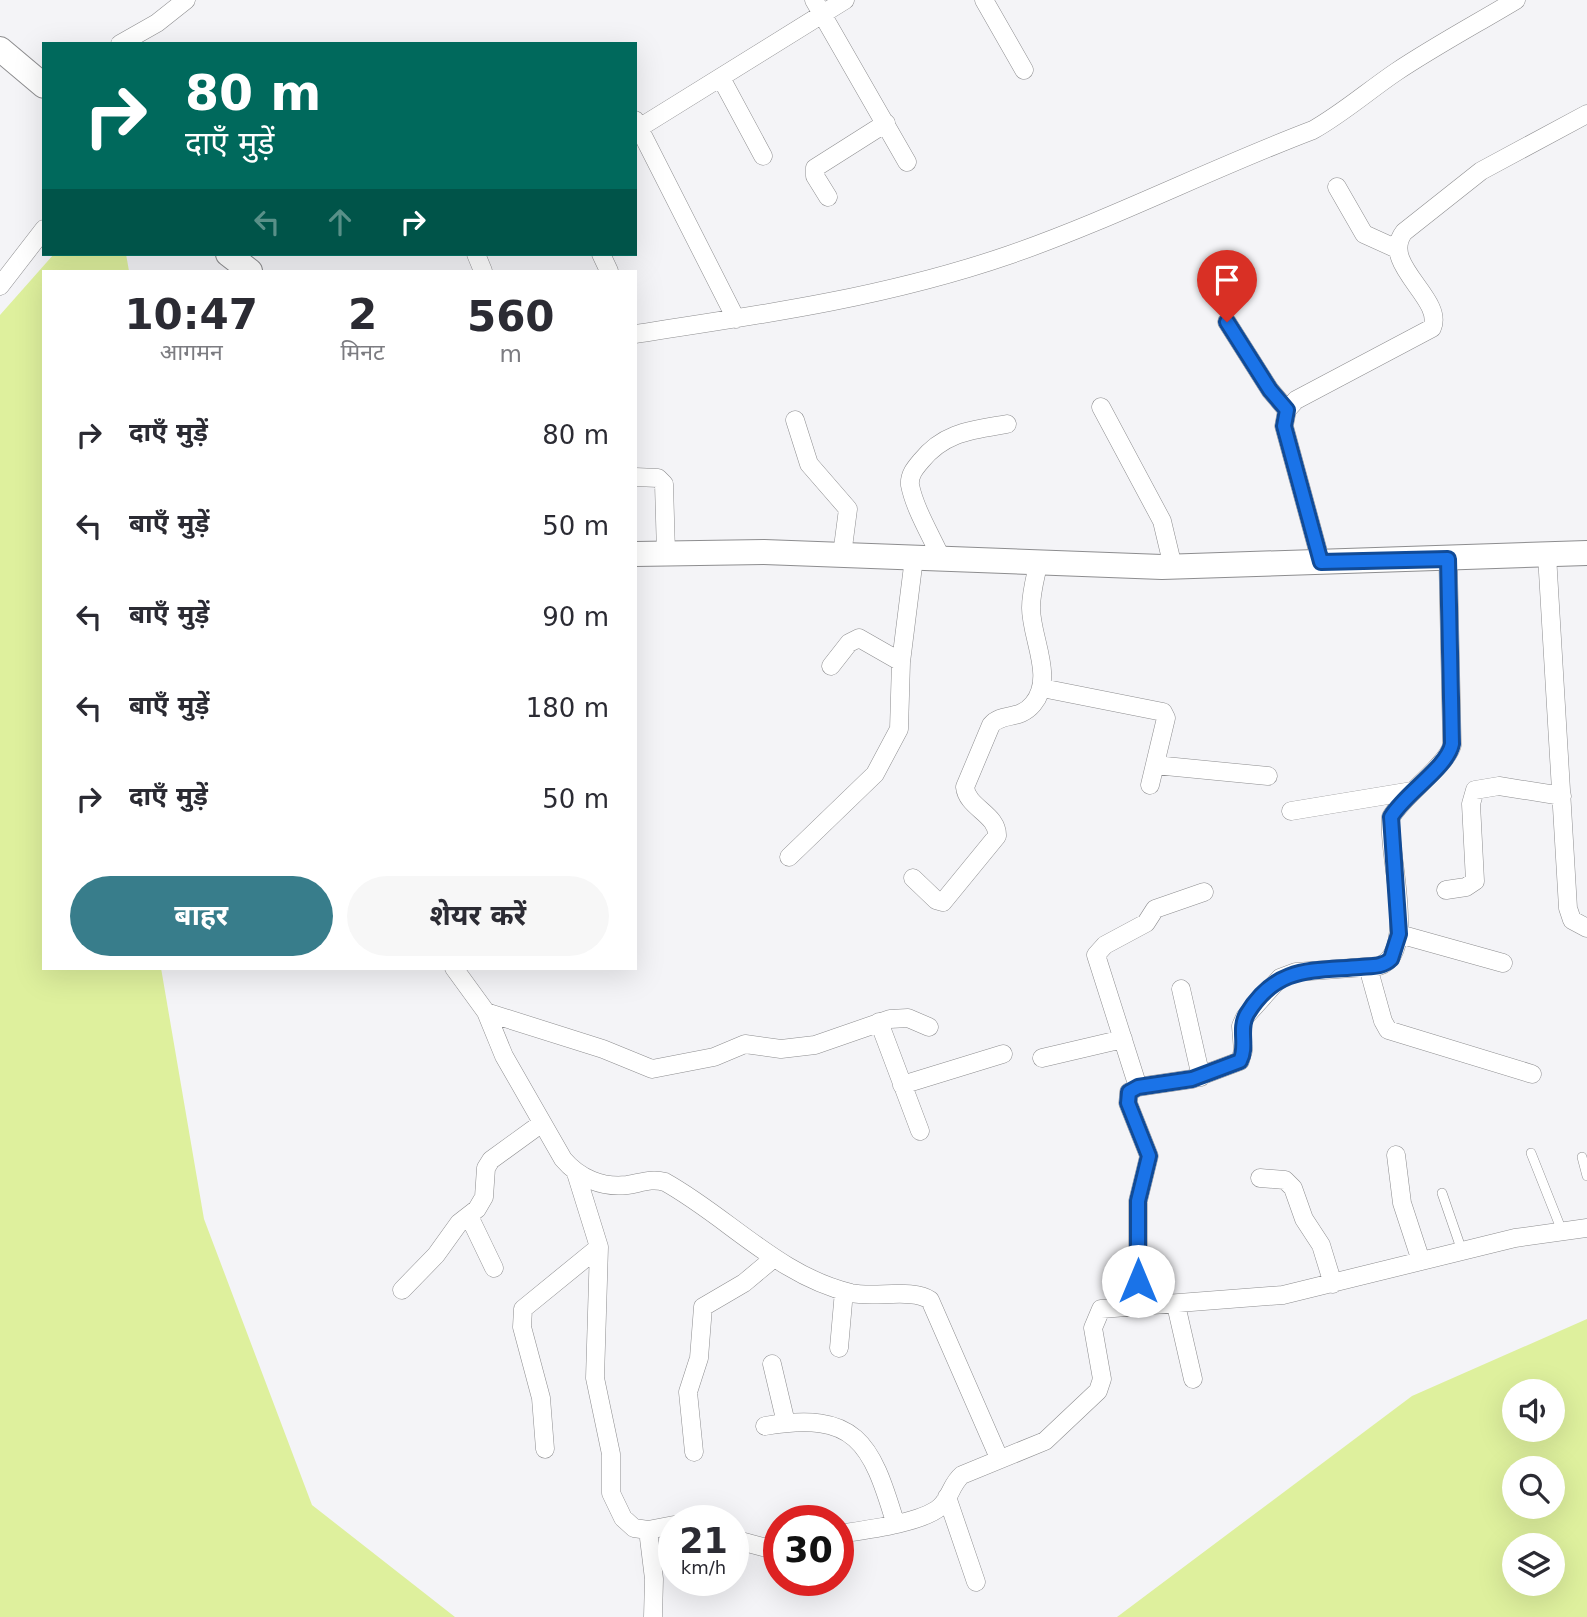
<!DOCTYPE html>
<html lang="hi">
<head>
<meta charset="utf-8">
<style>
	:root { --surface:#fff; --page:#f7f7f7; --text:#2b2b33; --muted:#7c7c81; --accent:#387d8b }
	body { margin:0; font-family:"DejaVu Sans","Noto Sans Devanagari",sans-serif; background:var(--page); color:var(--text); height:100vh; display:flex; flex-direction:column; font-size:26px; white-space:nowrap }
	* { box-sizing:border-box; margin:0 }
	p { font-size:23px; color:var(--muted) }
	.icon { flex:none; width:38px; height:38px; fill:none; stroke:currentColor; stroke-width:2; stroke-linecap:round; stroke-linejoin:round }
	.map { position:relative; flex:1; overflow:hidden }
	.panel { position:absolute; left:42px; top:270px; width:595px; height:700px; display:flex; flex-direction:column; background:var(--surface); border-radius:0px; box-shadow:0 7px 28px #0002 }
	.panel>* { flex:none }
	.guide { position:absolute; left:42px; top:42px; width:595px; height:214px; border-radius:0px; box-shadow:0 7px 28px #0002; background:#00695c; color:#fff; overflow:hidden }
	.controls { position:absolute; left:1502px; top:1379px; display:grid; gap:14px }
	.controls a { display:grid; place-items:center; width:63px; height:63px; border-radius:50%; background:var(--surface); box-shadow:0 7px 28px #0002; font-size:35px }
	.speed { position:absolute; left:658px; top:1505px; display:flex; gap:14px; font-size:35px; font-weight:700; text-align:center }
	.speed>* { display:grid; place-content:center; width:91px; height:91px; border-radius:50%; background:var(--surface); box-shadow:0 7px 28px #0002; line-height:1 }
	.speed small { font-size:18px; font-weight:400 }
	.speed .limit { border:10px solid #d22; background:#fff; color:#111 }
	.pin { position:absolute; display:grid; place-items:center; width:60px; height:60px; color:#fff; margin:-72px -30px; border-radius:50% 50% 50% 0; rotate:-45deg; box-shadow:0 0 7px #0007 }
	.pin .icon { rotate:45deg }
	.me { position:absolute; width:77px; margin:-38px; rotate:0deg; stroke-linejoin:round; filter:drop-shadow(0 0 5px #0008) }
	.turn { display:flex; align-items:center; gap:24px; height:147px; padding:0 28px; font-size:32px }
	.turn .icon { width:91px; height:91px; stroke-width:2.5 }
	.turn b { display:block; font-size:49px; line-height:60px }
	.lanes { display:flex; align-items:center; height:66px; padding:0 28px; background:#0003; justify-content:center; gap:35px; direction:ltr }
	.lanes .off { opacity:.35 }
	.eta { display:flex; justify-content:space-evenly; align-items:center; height:119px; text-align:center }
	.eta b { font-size:42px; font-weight:700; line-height:49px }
	.action { display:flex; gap:14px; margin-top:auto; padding:14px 28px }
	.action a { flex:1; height:80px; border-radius:42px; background:var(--accent); color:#fff; font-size:28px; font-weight:700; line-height:80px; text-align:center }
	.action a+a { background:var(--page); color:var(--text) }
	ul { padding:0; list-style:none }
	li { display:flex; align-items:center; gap:21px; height:91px; padding:0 28px }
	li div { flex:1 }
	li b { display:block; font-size:26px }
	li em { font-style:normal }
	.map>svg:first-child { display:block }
	.green { fill:#def09d; fill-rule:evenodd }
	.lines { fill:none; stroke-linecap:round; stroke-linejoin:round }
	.lane-casing { stroke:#8d8d8f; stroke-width:10 }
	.street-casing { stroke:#8d8d8f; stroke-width:19 }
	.secondary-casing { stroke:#8d8d8f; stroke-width:26 }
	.lane { stroke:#fff; stroke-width:9 }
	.street { stroke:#fff; stroke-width:18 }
	.secondary { stroke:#fff; stroke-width:24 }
	.route-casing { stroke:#114b97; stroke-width:18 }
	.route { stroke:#1a73e8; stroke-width:12 }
</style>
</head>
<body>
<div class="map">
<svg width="1587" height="1617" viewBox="0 0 1587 1617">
	<rect width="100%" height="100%" fill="#f4f4f7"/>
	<path class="green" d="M54 254H126L129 271H44V968H161L204 1219 312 1505 455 1617H0V315Z
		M1587 1319V1617H1117L1412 1396ZM1514 1391H1552V1430H1514ZM1514 1468H1552V1507H1514ZM1514 1545H1552V1584H1514Z"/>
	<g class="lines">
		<defs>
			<path id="lane" d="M1531 1153 1562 1231
				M1582 1157 1587 1176
				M1442 1193 1462 1251"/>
			<path id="street" d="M814 0 907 162
				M984 0 1024 70
				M120 44 157 23 186 0
				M721 78 763 156
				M635 120 736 319
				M639 128 845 0
				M1337 187 1364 234 1397 249
				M828 197 815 176V168L886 123
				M476 254 483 271
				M601 254 609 271
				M0 286 44 229
				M1227 322 1270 390 1287 410
				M635 334C761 315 887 297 1009 255 1113 219 1210 169 1313 130 1343 113 1368 91 1396 72 1435 46 1476 24 1516 0
				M1101 407 1162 521 1173 567
				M795 420 809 464 848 509 842 555
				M635 477 658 478 664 484 666 553
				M1547 555 1568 908 1572 920 1587 928
				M942 560C932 537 915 510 910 485 909 475 915 468 921 461 944 432 972 430 1007 424
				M1321 562 1284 426 1287 410 1296 400 1432 328C1445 299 1379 264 1404 232L1481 171 1587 114
				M831 666 849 643 859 638 901 662
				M1042 688 1163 712 1166 718 1150 785
				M1155 765 1268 776
				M1291 811 1412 791
				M789 857 875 774 899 729 901 662 914 558
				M913 878 936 900 943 902 997 836C998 814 967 808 965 787L991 725C1002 712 1019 721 1033 704 1055 678 1031 638 1031 608 1031 593 1035 579 1038 565
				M1446 890 1466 887 1475 881 1471 804 1475 790 1499 786 1562 796
				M1399 934 1503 963
				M1368 967 1383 1021 1388 1030 1532 1074
				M454 968 486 1012 504 1056 563 1159C579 1178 602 1188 627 1185 641 1183 651 1178 665 1182 728 1217 779 1276 851 1293 875 1298 913 1288 930 1300L999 1458
				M1181 989 1201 1077
				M486 1012 603 1049 652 1069 714 1057 745 1044 781 1049 815 1045 890 1019 908 1018 929 1027
				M879 1022 920 1131
				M1042 1058 1123 1039
				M902 1085 1003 1054
				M1138 1087 1096 955 1105 945 1146 923 1155 909 1204 892
				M1396 1155 1402 1203 1421 1261
				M576 1173 599 1247 595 1378 611 1454V1493L623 1518 634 1528 648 1530 674 1525
				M1260 1178 1285 1180 1293 1188 1304 1219 1321 1245 1333 1284
				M469 1216 494 1268
				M402 1290 436 1255 459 1223 477 1209 484 1197 486 1168 491 1160 542 1123
				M1176 1305 1193 1379
				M1138 1308V1201L1149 1156 1128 1103 1129 1092 1138 1087 1192 1079 1240 1061 1243 1051 1241 1026 1245 1017 1280 978 1296 972 1379 966C1419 953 1386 850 1391 817 1405 794 1447 765 1452 745L1448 559
				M839 1348 844 1291
				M772 1364 786 1423
				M765 1426C856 1411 871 1442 895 1522
				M545 1449 541 1398 522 1327 523 1309 599 1247
				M694 1452 688 1392 699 1358 703 1307 744 1283 774 1258
				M947 1497 976 1582
				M648 1530 654 1579 653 1617
				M838 1534C864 1530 922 1523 940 1507 951 1497 951 1484 962 1475L1045 1441 1098 1391 1102 1379 1093 1328 1101 1309 1283 1295 1515 1238 1587 1228
				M733 1539 763 1547 779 1546"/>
			<path id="secondary" d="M0 49 44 86
				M228 254 250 271
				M635 554 764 552 1162 567 1587 553"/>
		</defs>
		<use href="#lane" class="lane-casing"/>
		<use href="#street" class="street-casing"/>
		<use href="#secondary" class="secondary-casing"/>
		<use href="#lane" class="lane"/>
		<use href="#street" class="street"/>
		<use href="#secondary" class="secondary"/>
	</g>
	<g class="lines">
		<defs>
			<path id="route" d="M1138 1281V1201L1149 1156 1128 1103 1129 1092 1138 1087 1192 1079 1240 1061C1248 1046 1238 1029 1247 1014 1276 966 1311 971 1360 967 1372 966 1383 967 1391 959L1399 934 1391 817C1405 793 1447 768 1452 744L1448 559 1321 562 1284 426 1287 410 1270 390 1227 322"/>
		</defs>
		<use href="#route" class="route-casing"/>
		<use href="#route" class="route"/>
	</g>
</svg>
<div class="controls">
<a><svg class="icon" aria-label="sound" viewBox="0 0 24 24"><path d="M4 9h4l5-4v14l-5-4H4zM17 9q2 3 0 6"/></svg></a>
<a><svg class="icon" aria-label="search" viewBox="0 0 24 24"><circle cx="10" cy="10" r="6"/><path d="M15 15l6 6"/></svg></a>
<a><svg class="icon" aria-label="layers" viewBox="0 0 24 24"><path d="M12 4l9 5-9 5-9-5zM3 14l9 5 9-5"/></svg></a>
</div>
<div class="speed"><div>21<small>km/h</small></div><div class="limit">30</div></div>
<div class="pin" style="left:1227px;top:322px;background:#d93025"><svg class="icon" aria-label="arrive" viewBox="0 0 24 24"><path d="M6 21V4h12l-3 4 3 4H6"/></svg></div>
<svg class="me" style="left:1138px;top:1281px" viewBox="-20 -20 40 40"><circle r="19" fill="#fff"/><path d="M0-13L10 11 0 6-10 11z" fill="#1a73e8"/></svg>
<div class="guide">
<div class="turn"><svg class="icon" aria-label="right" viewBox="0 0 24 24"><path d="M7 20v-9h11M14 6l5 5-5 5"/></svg><div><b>80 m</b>दाएँ मुड़ें</div></div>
<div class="lanes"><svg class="icon off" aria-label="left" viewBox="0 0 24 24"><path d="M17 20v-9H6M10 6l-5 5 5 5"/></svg><svg class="icon off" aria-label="ahead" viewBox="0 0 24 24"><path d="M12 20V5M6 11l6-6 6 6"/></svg><svg class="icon" aria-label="right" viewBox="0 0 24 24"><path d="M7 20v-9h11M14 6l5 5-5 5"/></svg></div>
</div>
<section class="panel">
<div class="eta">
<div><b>10:47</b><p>आगमन</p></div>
<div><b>2</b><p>मिनट</p></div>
<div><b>560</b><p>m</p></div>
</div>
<ul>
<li><svg class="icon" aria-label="right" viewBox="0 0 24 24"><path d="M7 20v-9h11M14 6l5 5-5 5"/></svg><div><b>दाएँ मुड़ें</b></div><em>80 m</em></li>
<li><svg class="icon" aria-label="left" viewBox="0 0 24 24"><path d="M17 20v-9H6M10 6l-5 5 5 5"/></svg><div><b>बाएँ मुड़ें</b></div><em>50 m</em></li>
<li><svg class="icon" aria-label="left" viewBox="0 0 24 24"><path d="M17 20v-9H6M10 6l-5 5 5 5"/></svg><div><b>बाएँ मुड़ें</b></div><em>90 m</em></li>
<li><svg class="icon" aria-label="left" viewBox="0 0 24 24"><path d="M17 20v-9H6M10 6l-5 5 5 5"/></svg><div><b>बाएँ मुड़ें</b></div><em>180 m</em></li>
<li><svg class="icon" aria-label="right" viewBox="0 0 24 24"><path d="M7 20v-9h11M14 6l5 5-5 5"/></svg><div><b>दाएँ मुड़ें</b></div><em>50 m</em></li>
</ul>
<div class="action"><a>बाहर</a><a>शेयर करें</a></div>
</section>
</div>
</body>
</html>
